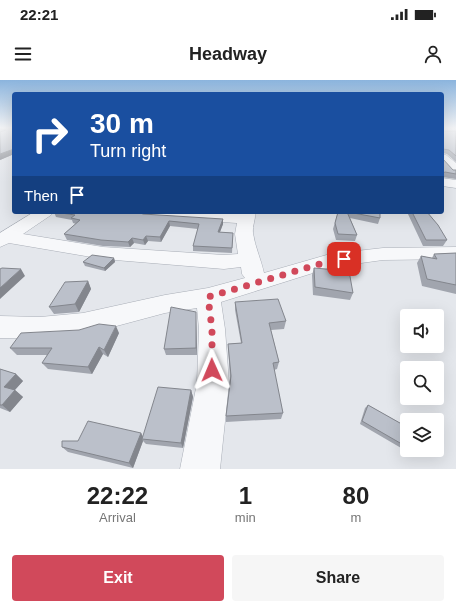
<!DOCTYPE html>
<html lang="en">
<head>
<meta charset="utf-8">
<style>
	:root { --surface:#fff; --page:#f6f6f6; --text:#222; --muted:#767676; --accent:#d1495b }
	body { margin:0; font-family:Arial,sans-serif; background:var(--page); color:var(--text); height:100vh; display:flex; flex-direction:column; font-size:15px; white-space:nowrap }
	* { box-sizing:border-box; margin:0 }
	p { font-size:13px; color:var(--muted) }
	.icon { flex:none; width:22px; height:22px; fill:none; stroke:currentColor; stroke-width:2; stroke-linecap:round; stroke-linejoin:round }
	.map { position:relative; height:389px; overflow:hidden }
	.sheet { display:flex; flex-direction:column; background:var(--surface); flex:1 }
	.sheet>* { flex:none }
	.top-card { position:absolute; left:12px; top:12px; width:432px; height:122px; border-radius:4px; box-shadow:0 4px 16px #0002; background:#1a4fa0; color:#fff; overflow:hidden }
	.controls { position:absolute; left:400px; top:229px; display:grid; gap:8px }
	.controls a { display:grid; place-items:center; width:44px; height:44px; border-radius:4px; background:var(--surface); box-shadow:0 4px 16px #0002; font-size:20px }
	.pin { position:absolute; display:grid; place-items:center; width:34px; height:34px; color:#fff; margin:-17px; border-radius:8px; box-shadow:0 2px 6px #0006 }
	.me { position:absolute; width:44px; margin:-22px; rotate:359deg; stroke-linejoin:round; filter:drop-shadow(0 0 3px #0008) }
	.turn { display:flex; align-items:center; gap:14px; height:84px; padding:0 12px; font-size:18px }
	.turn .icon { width:52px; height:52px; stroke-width:2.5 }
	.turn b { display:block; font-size:28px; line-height:34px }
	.then { display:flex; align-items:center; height:38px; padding:0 12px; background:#0003; gap:8px; font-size:15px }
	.eta { display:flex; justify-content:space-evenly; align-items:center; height:68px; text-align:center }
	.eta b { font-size:24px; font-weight:600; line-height:28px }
	.cta { display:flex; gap:8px; margin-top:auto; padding:8px 12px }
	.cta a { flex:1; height:46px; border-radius:4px; background:var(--accent); color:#fff; font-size:16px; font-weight:600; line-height:46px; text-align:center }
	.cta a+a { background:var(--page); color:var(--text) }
	.status { display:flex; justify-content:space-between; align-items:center; height:28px; padding:0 20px; background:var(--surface); direction:ltr }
	.status svg { height:11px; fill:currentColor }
	header { display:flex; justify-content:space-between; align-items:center; height:52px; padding:0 12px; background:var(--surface); font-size:18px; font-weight:600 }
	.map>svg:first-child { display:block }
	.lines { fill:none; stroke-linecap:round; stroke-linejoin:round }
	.minor-casing { stroke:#a9aeb7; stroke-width:1 }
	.minor { fill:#f7f8fa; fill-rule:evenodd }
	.wall { fill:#a1a5ae }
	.shaded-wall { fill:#83868d }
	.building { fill:#bbc0ca; stroke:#83868d }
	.route { stroke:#d1495b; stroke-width:7; stroke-dasharray:0 12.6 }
</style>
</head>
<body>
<div class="status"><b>22:21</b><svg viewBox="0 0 49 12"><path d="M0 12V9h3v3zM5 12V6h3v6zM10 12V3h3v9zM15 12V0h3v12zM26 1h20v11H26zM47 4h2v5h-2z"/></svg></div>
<header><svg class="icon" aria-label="menu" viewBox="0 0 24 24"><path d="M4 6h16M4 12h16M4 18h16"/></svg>Headway<svg class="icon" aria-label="person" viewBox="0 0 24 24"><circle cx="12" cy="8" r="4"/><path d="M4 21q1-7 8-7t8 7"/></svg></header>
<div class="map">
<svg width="456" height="389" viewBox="0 0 456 389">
	<rect width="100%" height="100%" fill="#e4e7ec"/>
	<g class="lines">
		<defs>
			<path id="minor" d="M442 74 446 75 456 83V94L452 93 442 83Z
				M442 98 456 100V108L442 106Z
				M34 132H53L51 135 23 154 103 167 224 175 238 174 235 154 237 143 144 137 138 135 136 132 239 133V132H255C256 140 252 145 253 153 255 167 261 179 264 193L330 174 383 168 456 167V179L383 180 332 187 221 222 225 249 229 303 220 389H180L197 303 199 249 197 228 165 233 83 255 40 259 0 258V236L40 237 83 233 165 215 208 208 245 198 242 194 241 187 224 189 103 179 9 163 0 167V153Z"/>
		</defs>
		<use href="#minor" class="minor-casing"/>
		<use href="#minor" class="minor"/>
	</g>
	<path class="wall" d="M0 48H14V74L0 80Z
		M442 51H456V82L447 74 443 73V79L456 94V99L442 97Z
		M54 132 143 134 223 144 220 152 233 153 232 173 193 171V166L198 149 170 146 161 162 148 161 145 165 134 163 130 167 103 166 67 160 64 154 76 144 73 143 72 140 56 137Z
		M278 132H288V133Z
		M338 132H380V138L378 144 350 138 357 155 355 161 336 160 333 149Z
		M407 132H427L447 160 443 166H423Z
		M456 173V214L422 206 417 183 421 176 432 178 434 174Z
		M114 178 115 182 105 191 85 186 83 182Z
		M314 188 353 213 350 220 313 215 312 195Z
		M88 201 91 209 79 232 54 234 49 227Z
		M235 222 286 241 284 249 271 250 279 282 277 289 274 290 283 333 281 339 226 342V336L230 299 228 264 241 263 235 230Z
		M196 239 197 275H166L164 269Z
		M119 253 108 277 103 274 92 294 48 289 42 283 47 275H17L10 268Z
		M0 289 16 294 23 301 15 310 23 317 10 332 0 328Z
		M191 310 193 317 183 368 146 364 143 361 133 388 68 372 62 367 78 361 141 353 143 357Z
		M368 325 407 347V370H411L408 372 360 344 365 328Z"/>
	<path class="shaded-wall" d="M14 69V74L0 80V74Z
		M223 139V144L218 157V152Z
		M169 141 170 146 161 162 160 157Z
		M146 156 148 161 145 165 143 160Z
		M132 158 134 163 130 167 128 162Z
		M114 178 115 182 105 191 104 188Z
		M21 189 25 196 0 219V208Z
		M88 201 91 209 79 232 75 224Z
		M196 232V239L197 275 196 268Z
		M116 246 119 253 108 277 104 270Z
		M99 267 103 274 92 294 88 287Z
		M16 294 23 301 12 313 4 307Z
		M15 310 23 317 10 332 2 325Z
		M191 310 193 317 183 368 181 363Z
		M141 353 144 359H142L143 361 133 388 129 383Z"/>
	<path class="building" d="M0 48H12H10L14 49V69L0 74V52L6 50 0 49Z
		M442 51H456V76L449 70 443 69V79L453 90H456V94L445 92 443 93H442Z
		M54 132H138L143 134 223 139 218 152 233 153 232 168 193 166 199 144 169 141 160 157 146 156 143 160 132 158 128 162 101 160 64 154 80 140 71 138 75 135Z
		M338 132H347L357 155 338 154 335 143Z
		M348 132H380V138Z
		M412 132H427L438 145 447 160H426Z
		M456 173V205L427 199 421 176 437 179 434 174Z
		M92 175 114 178 104 188 83 182Z
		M2 188 21 189 0 208V189Z
		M314 188 349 191 353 213 315 207Z
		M88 201 75 224 49 227 65 202Z
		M278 219 286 241 269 243 279 282 273 283 283 333 226 336 231 296 228 264 242 263 235 222Z
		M171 227 196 232V268L164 269Z
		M99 244 116 246 104 270 99 267 88 287 42 283 52 268H10L21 253 79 250Z
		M0 289 16 294 4 307 15 310 2 325H0Z
		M158 307 191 310 181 363 142 359Z
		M368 325 407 347V367L362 341Z
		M88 341 141 353 129 383 62 367V361H78Z"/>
	<linearGradient id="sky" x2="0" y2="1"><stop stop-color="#8bb4dd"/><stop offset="0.47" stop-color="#f3f4f6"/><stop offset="1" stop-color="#f3f4f6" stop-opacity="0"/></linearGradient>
	<rect width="456" height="102" fill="url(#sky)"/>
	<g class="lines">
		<path class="route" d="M212 290V249L208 217 330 181 344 179"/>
	</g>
</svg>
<div class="controls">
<a><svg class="icon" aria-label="sound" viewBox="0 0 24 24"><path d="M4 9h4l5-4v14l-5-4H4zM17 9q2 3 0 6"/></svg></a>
<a><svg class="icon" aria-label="search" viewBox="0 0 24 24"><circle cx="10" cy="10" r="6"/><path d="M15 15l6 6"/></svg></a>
<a><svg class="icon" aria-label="layers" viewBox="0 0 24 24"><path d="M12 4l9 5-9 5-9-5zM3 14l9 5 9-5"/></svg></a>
</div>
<div class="pin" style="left:344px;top:179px;background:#d93025"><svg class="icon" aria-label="arrive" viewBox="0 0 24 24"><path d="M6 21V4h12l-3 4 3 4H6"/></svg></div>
<svg class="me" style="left:212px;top:290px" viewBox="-20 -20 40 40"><path d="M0-17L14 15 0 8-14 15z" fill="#d1495b" stroke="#fff" stroke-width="4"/></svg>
<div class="top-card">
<div class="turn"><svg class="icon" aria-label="right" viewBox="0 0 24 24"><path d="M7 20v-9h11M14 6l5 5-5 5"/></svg><div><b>30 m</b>Turn right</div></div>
<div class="then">Then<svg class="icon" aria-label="arrive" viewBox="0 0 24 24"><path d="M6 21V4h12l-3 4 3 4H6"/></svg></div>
</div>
</div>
<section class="sheet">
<div class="eta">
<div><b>22:22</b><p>Arrival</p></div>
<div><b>1</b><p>min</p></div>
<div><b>80</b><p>m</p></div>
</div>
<div class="cta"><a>Exit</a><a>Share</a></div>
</section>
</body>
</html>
